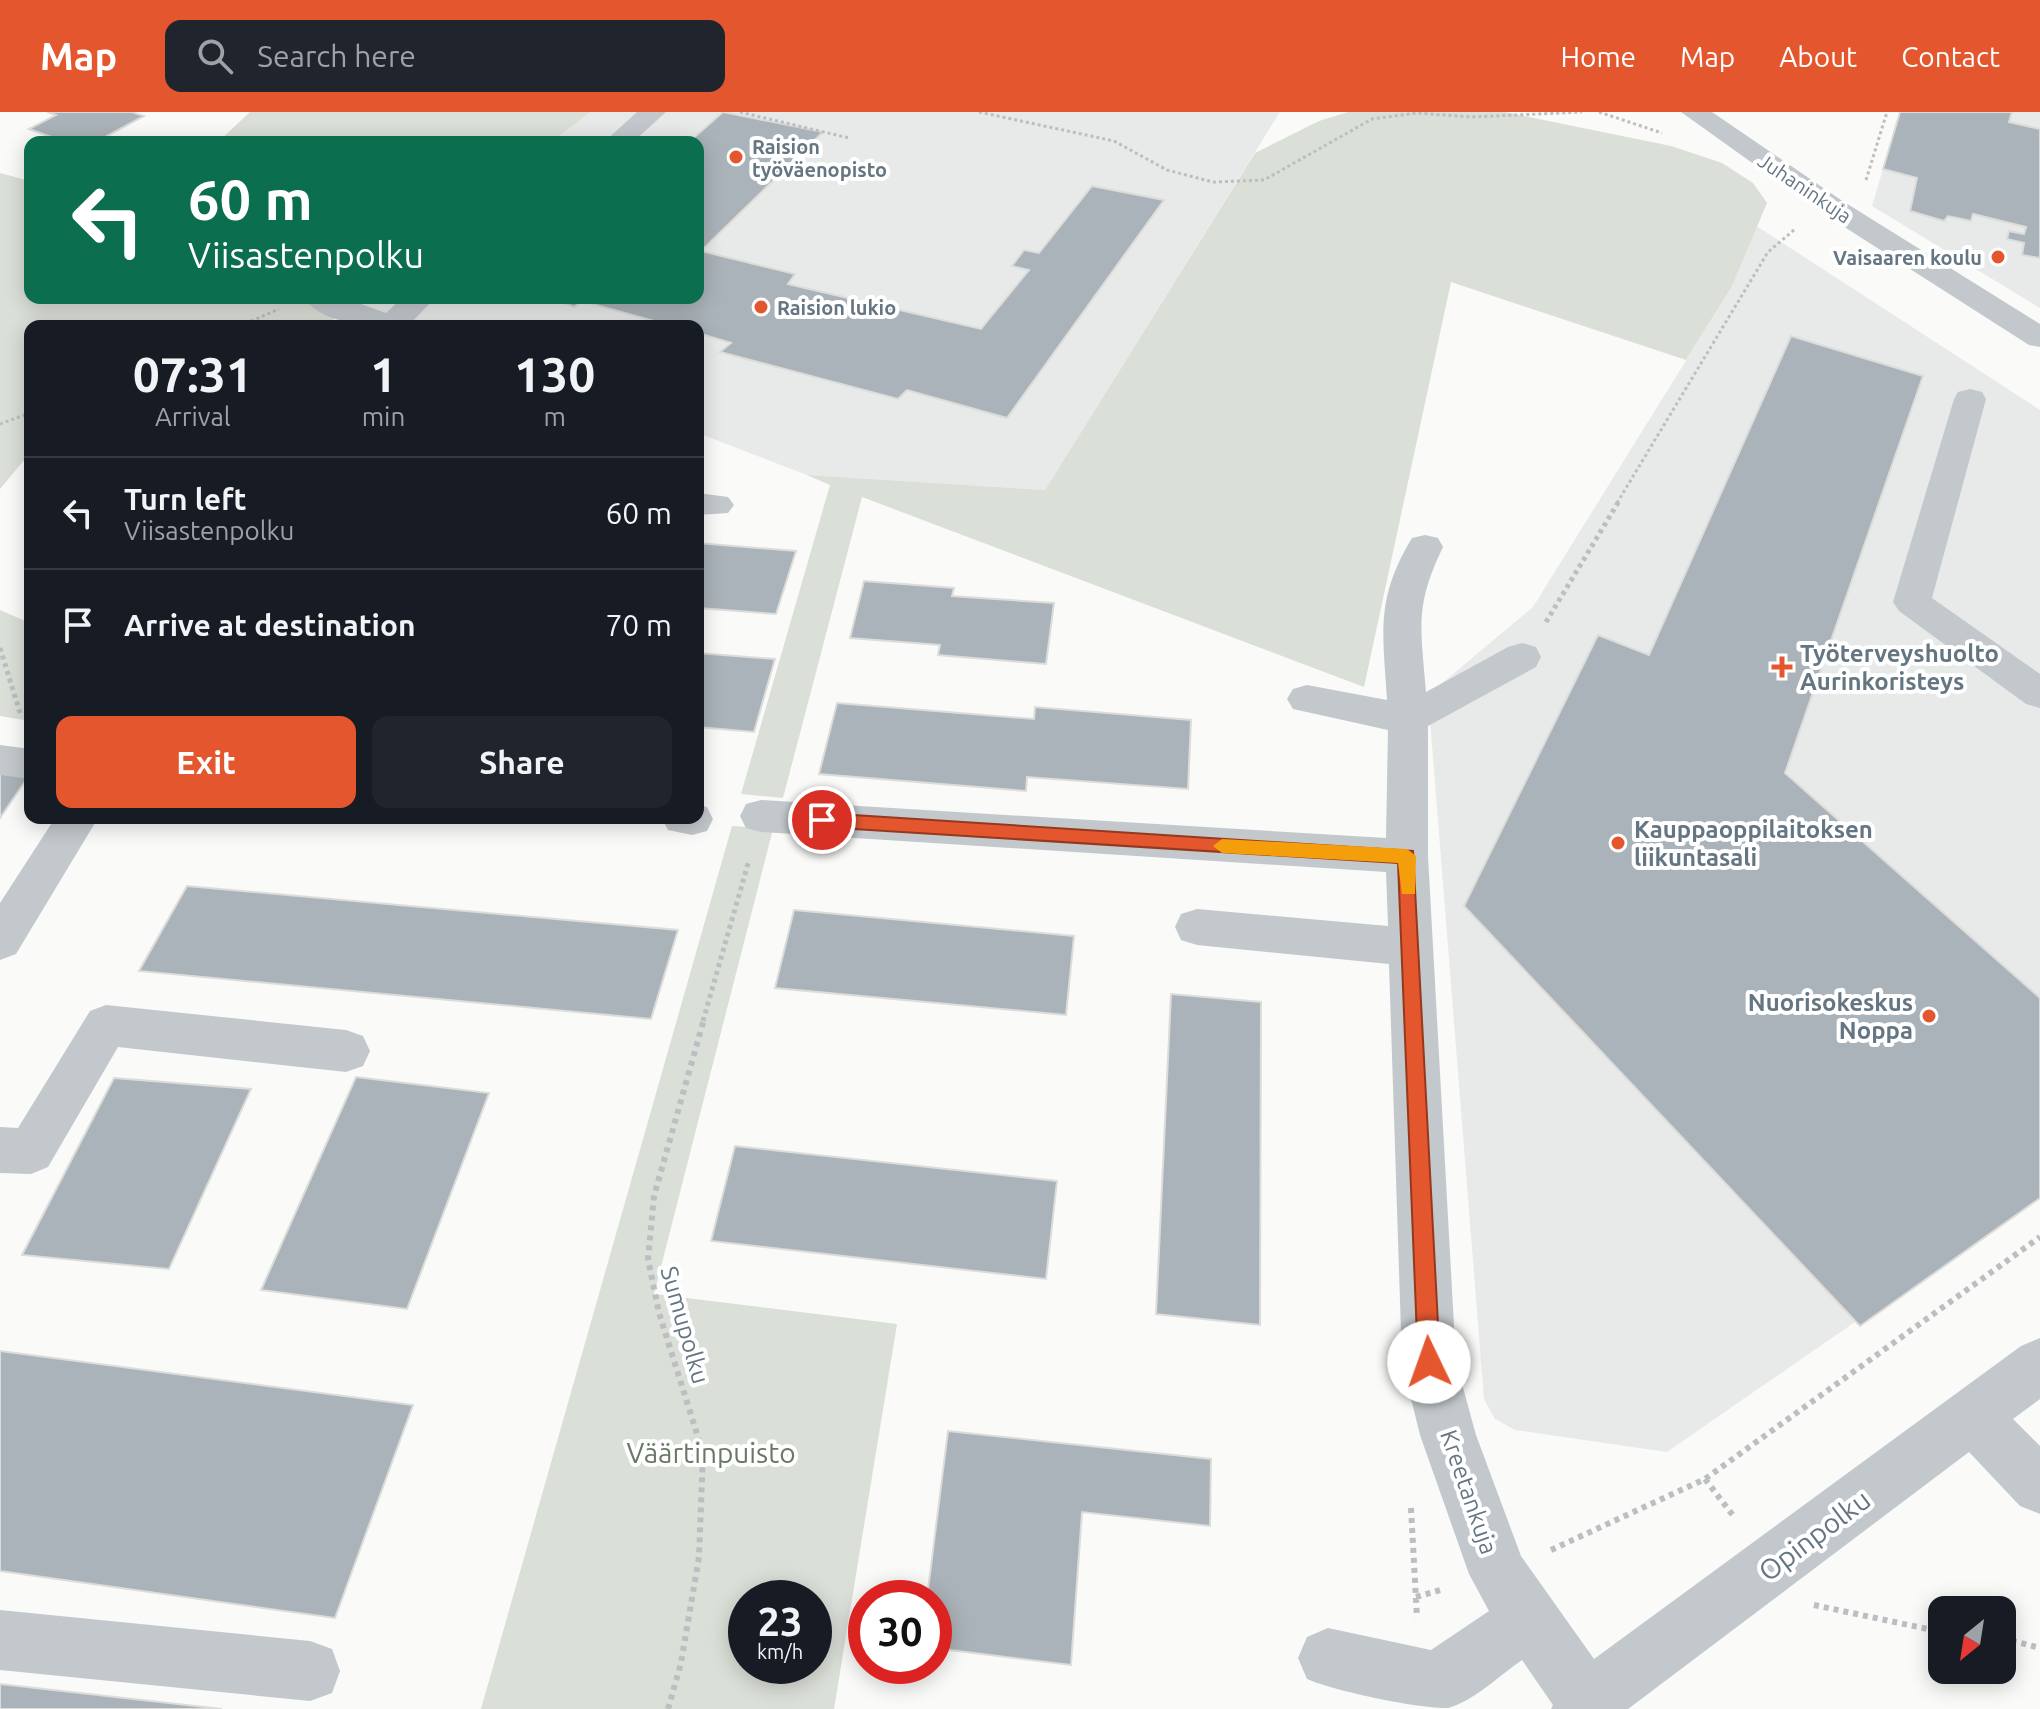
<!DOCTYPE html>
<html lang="en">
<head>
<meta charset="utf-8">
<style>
	:root { --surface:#171b24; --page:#20242c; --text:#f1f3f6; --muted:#9ea1a6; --line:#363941; --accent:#e4572e }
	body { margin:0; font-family:Ubuntu,sans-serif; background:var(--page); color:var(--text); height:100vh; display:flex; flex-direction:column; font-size:30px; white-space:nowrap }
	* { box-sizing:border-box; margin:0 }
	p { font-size:26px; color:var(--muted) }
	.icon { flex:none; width:44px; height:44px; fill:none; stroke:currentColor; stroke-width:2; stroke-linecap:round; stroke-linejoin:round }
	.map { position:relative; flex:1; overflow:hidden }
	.details { position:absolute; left:24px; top:208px; width:680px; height:504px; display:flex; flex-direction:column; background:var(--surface); border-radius:16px; box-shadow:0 4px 20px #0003 }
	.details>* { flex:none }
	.banner { position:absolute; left:24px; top:24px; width:680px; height:168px; border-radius:16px; box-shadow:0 4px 20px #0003; background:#0b6e4f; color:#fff; overflow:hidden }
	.needle { width:52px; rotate:210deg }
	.fabs { position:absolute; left:1928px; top:1484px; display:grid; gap:16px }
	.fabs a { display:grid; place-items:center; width:88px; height:88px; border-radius:16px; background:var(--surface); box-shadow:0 4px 20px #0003; font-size:40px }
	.speed { position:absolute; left:728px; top:1468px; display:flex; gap:16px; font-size:40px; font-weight:700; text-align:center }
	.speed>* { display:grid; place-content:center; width:104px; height:104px; border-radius:50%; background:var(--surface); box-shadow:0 4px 20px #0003; line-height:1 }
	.speed small { font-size:20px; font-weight:400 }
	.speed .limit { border:12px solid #d22; background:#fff; color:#111 }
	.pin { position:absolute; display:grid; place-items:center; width:68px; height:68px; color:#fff; margin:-34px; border:4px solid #fff; border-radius:50%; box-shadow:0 2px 8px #0007 }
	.me { position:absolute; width:88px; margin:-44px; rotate:357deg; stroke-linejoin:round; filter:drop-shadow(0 0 6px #0008) }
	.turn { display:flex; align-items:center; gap:28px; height:168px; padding:0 32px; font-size:36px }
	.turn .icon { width:104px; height:104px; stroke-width:2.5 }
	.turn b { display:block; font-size:56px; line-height:68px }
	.eta { display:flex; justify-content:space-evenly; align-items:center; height:136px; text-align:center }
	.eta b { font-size:48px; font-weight:600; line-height:56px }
	.button { display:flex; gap:16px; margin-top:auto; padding:16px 32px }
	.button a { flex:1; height:92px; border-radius:16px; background:var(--accent); color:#fff; font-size:32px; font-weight:600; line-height:92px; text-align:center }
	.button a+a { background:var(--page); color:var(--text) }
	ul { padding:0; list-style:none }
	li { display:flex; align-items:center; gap:24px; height:112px; padding:0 32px; border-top:2px solid var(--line) }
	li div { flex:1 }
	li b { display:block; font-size:30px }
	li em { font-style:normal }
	header { display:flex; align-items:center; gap:48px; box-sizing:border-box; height:112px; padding:0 40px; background:var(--accent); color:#fff }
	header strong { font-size:38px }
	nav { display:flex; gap:44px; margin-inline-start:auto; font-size:28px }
	.search { width:560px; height:72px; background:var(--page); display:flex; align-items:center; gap:20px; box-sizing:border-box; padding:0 28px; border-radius:16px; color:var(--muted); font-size:30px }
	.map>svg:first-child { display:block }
	.built { fill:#e8e9e9 }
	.green { fill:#dadfd7; fill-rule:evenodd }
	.building { fill:#aab3b9; stroke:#dcdcda; stroke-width:2 }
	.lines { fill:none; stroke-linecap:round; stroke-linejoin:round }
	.path-far2 { stroke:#bbbfc2; stroke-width:3; stroke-dasharray:3 3; stroke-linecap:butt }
	.path-far1 { stroke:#bbbfc2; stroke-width:5; stroke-dasharray:4 4; stroke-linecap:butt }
	.path { stroke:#bbbfc2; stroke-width:6; stroke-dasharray:5 5; stroke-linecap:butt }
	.minor { fill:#c3c8cc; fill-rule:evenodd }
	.route { fill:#e4572e; stroke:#94391e; stroke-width:2 }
	.slow { fill:#f59e0b }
	.poi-dot { fill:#e4572e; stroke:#fff; stroke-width:3 }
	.labels { text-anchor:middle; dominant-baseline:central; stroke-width:8; stroke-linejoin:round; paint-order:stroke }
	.far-poi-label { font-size:20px; font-weight:bold; fill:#657683; stroke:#fff; text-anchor:start }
	.far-street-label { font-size:20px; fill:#657683; stroke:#fff }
	.poi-label { font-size:24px; font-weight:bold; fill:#657683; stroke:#fff; text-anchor:start }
	.street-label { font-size:24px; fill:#657683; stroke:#fff }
	.near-park-label { font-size:28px; fill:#687a64; stroke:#fff }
	.near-street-label { font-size:28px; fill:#657683; stroke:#fff }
</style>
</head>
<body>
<header>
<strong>Map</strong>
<div class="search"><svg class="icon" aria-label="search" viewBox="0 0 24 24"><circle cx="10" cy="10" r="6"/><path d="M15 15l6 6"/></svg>Search here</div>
<nav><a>Home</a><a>Map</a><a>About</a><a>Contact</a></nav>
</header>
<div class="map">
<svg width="2040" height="1597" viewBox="0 0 2040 1597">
	<rect width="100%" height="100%" fill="#fafaf8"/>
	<path class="built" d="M590 0H1280L1045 378 807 363 698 321V214H426L346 189 350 186H698V30H552Z
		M1900 0H2040V196L1872 94Z
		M1755 113 2040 298V1082L1667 1340 1515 1318 1495 1307 1484 1287 1428 583 1533 495 1731 176Z"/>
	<path class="green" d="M250 0H590L552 30H218Z
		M1348 0H1505L1671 34 1722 51 1753 71 1767 91 1731 176 1686 248 1451 170 1364 575 862 385 783 686 741 682 830 373 807 363 1045 378 1255 41 1319 9Z
		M0 61 30 69V186H350L328 214H30V341L0 377Z
		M0 498 30 511V609L0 604Z
		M732 714 773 717 654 1182 897 1212 834 1597H481ZM746 1486H814V1554H746Z"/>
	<path class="building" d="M47 0H132L144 4 96 30H65L29 17 56 3Z
		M723 0 823 20 701 139 795 162 788 172 981 217 1029 158 1012 154 1024 138 1039 141 1092 74 1164 88 1007 306 907 278 898 287 720 240 731 231 698 221V214H672L582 189 574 195 558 189 698 186V30H689Z
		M1900 0H2012L2009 10 2040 17V146L2022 143 2024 131 2007 127 2009 119 2024 122 2026 115 1973 102 1971 109 1948 104 1944 109 1910 99 1917 66 1883 57Z
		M1791 224 1923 264 1785 661 2040 886V1086L1860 1214 1464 794 1598 523 1649 543Z
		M698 431 796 439 776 502 698 496Z
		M864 469 954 476 952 484 1054 491 1046 552 938 543 940 533 850 526Z
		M698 541 775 547 754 620 698 615Z
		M837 591 1034 607 1035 595 1191 608 1188 677 1027 665 1026 679 819 662Z
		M0 652 30 654V662L0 706Z
		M187 774 678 818 651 907 139 859Z
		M794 798 1074 824 1066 903 775 876Z
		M1171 882 1261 890 1260 1213 1156 1202Z
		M356 965 489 981 407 1197 261 1178Z
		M114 966 251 977 169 1157 22 1143Z
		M735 1034 1057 1069 1046 1167 711 1129Z
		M0 1239 413 1293 335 1506 0 1459Z
		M948 1319 1211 1347 1210 1414 1082 1400 1071 1553 934 1536V1486H927Z
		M0 1572 222 1597H0Z"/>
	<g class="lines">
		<path class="path-far2" d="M740 0 849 26
			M979 0 1114 29 1167 58 1213 70 1264 68 1372 7 1417 1 1472 5 1582 0
			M1599 0 1662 21
			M1866 68 1887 0
			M240 214 279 197
			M0 312 30 301
			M1617 391 1768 140 1794 118"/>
		<path class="path-far1" d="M1546 510 1619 389
			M0 536 21 604
			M703 909 749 748"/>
		<path class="path" d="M1705 1367 1735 1406
			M1411 1396 1417 1506
			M1551 1438 1705 1367 2040 1125
			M1416 1485 1444 1477
			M1814 1493 1942 1520
			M2002 1526 2040 1536
			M668 1597 681 1551 699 1445 703 1341 659 1201 648 1147 654 1084 704 907"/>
		<path class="minor" d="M637 0H666L633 30H604Z
			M1681 0H1712L1841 88 2040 212V235L2029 233 1821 100Z
			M304 186H344L386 201 402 186H435L408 214C377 214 324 215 304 186Z
			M1970 277 1982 280 1986 287 1932 486 2040 562V596L2026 592 1899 499 1893 490 1954 287 1958 280Z
			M698 381 728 385 734 393 728 401 698 403Z
			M1425 423 1438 426 1443 435C1414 495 1421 516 1426 580L1508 535 1522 531 1536 535 1541 545 1536 555 1428 614V744L1456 1250 1476 1323 1521 1444 1594 1547 2021 1234 2040 1226V1287L2013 1307 2040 1334V1402L2020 1394 1969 1340 1628 1597H1551L1553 1593 1522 1548C1500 1563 1474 1589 1448 1596 1420 1597 1334 1579 1307 1567L1298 1546 1307 1525 1328 1516 1431 1538 1489 1499 1469 1462 1420 1323 1402 1250 1389 852 1197 833 1181 828 1175 815 1181 802 1197 797 1388 814 1386 760 761 720 746 716 740 704 746 692 761 688 1386 726 1388 618 1293 597 1287 587 1293 577 1307 573 1387 588C1383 521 1375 487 1412 426Z
			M0 633 30 637V667L0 663Z
			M698 693 707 695 713 707 707 719 692 723 668 718 662 706H698Z
			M55 706H98L16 842 0 848V791Z
			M106 893 346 918 363 924 370 939 363 954 346 960 118 935 48 1055 31 1062 0 1061V1015L18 1016 90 899Z
			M0 1498 310 1529 332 1537 340 1559 332 1581 310 1589 0 1558Z"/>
	</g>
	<path class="route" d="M822 701 1413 739 1440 1250 1437 1258 1429 1262 1421 1258 1418 1250 1398 751 822 715 814 708Z"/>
	<path class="slow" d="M1222 727 1407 737 1416 744 1415 782H1402L1398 751 1222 741 1213 734Z"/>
	<g class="poi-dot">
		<circle cx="736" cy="45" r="8"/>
		<circle cx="1998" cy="145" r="8"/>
		<circle cx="761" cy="195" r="8"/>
		<path d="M1778 543h8v8h8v8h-8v8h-8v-8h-8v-8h8z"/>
		<circle cx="1618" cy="731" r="8"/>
		<circle cx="1929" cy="904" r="8"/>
	</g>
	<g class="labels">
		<g class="far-poi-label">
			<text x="752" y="34">Raision<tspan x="752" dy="23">työväenopisto</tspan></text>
			<text x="1982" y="145" text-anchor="end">Vaisaaren koulu</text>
			<text x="777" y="195">Raision lukio</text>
		</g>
		<g class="far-street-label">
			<text transform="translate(1805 76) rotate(34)">Juhaninkuja</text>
		</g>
		<g class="poi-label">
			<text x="1800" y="541">Työterveyshuolto<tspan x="1800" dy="28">Aurinkoristeys</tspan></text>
			<text x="1634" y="717">Kauppaoppilaitoksen<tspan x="1634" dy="28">liikuntasali</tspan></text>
			<text x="1913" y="890" text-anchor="end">Nuorisokeskus<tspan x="1913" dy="28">Noppa</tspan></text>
		</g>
		<g class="street-label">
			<text transform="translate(685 1213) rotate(74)">Sumupolku</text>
			<text transform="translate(1469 1380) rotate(71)">Kreetankuja</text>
		</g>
		<g class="near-park-label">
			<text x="711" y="1340">Väärtinpuisto</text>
		</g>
		<g class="near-street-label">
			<text transform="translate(1814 1423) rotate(-37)">Opinpolku</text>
		</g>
	</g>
</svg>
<div class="fabs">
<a><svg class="needle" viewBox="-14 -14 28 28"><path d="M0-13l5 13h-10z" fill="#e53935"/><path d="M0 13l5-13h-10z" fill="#9ea1a6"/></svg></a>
</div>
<div class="speed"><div>23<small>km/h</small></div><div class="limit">30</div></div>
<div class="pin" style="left:822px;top:708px;background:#d93025"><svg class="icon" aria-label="arrive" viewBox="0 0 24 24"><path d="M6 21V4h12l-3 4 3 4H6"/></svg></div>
<svg class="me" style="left:1429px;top:1250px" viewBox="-20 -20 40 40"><circle r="19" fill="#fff"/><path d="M0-13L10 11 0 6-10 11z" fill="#e4572e"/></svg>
<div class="banner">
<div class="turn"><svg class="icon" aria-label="left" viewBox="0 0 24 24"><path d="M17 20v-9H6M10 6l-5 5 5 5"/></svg><div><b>60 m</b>Viisastenpolku</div></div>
</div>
<section class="details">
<div class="eta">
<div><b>07:31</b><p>Arrival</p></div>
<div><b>1</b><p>min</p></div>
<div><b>130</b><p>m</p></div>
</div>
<ul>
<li><svg class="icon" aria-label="left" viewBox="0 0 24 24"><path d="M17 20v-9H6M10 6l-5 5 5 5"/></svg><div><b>Turn left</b><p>Viisastenpolku</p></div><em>60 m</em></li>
<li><svg class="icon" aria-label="arrive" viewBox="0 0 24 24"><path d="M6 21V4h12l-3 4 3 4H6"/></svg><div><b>Arrive at destination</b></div><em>70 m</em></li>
</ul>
<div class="button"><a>Exit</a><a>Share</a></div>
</section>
</div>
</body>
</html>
